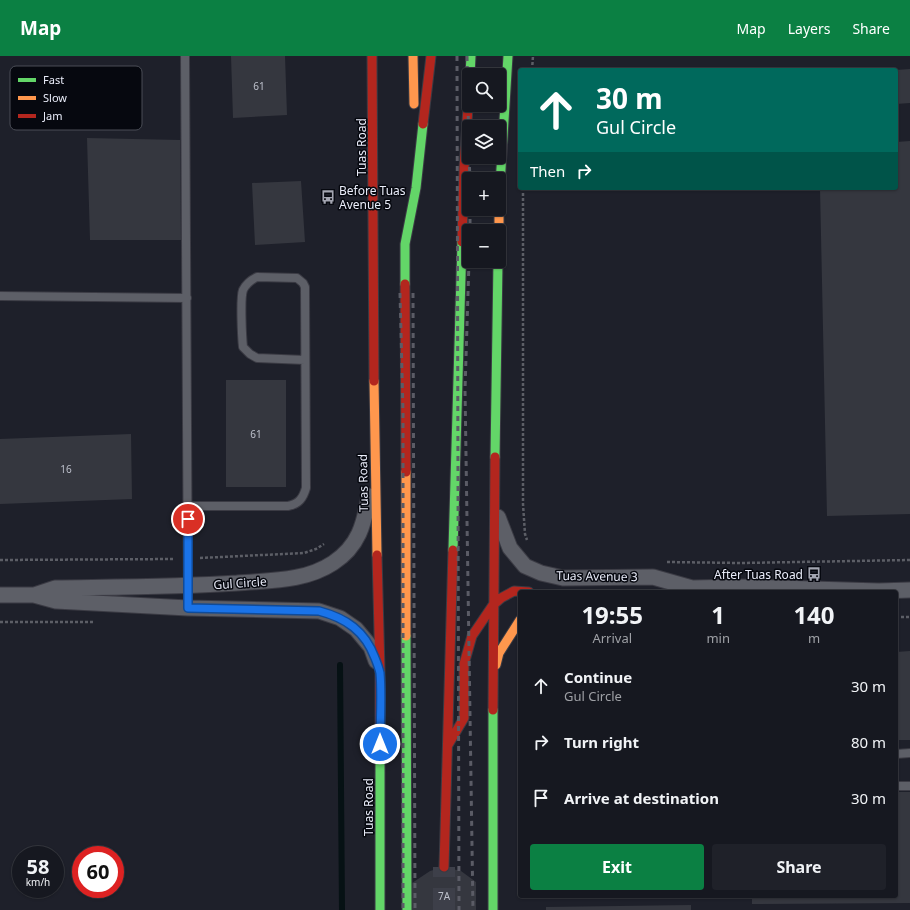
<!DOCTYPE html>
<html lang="en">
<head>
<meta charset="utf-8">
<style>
	:root { --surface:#161820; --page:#1f2129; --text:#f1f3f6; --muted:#9ea0a5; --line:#35373e; --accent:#0b8043 }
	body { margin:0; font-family:"Noto Sans",sans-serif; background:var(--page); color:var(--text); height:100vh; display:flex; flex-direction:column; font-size:15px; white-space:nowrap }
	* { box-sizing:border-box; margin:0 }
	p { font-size:13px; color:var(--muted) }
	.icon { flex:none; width:22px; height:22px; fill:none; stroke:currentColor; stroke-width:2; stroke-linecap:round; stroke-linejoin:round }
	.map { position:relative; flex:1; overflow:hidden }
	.details { position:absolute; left:518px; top:534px; width:380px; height:308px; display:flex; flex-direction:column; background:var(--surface); border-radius:4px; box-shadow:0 1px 3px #0004,0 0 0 1px var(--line) }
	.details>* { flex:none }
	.hud { position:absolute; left:518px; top:12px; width:380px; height:122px; border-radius:4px; box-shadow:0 1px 3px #0004,0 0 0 1px var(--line); background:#00695c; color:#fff; overflow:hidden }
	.controls { position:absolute; left:462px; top:12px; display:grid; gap:8px }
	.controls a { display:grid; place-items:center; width:44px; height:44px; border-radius:4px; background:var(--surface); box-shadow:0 1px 3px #0004,0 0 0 1px var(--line); font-size:20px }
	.speed { position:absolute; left:12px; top:790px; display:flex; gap:8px; font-size:20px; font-weight:700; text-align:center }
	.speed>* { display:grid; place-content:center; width:52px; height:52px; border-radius:50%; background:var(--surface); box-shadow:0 1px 3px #0004,0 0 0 1px var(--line); line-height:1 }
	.speed small { font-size:10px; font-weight:400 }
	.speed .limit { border:6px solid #d22; background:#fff; color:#111 }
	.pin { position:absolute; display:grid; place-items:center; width:34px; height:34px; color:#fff; margin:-17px; border:2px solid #fff; border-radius:50%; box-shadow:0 1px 4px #0007 }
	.me { position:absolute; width:44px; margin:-22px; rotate:0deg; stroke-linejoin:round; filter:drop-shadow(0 0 3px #0008) }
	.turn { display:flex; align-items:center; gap:14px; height:84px; padding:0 12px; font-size:18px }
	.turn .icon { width:52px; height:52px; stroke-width:2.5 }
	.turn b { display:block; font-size:28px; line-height:34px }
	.then { display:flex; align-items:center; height:38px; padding:0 12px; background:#0003; gap:8px; font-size:15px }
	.eta { display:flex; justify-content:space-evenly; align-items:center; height:68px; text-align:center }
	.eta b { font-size:24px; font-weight:700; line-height:28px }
	.action { display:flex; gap:8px; margin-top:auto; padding:8px 12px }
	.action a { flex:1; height:46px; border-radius:4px; background:var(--accent); color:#fff; font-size:16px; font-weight:700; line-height:46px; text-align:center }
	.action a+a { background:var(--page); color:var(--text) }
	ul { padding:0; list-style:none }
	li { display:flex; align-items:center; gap:12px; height:56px; padding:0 12px }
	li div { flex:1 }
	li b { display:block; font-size:15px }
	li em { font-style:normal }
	header { display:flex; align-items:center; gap:24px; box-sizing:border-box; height:56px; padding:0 20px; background:var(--accent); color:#fff }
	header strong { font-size:19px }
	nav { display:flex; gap:22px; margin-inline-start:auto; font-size:14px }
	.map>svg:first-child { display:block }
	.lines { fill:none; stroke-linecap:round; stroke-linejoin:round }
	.stream { stroke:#061114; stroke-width:6 }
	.building { fill:#35373f }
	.primary-tunnel { stroke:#3d3f49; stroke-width:22; stroke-dasharray:22 11; stroke-linecap:butt }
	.lane-casing { stroke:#3b3b44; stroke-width:10 }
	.street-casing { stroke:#3b3b44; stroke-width:17 }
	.fast-casing { stroke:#3b3b44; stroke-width:11 }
	.slow-casing { stroke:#3b3b44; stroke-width:11 }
	.jam-casing { stroke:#3b3b44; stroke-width:11 }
	.path { stroke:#5c5e66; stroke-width:2.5; stroke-dasharray:3 2; stroke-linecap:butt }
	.lane { stroke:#5d5f67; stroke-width:8 }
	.street { stroke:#5d5f67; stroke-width:15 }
	.fast { stroke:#63d668; stroke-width:9 }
	.slow { stroke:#ff974d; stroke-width:9 }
	.jam { stroke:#b3261e; stroke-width:9 }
	.rail { stroke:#5b5c66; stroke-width:3; stroke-dasharray:5 5; stroke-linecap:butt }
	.route-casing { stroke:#114b97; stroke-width:10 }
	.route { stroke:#1a73e8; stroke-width:7 }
	.labels { text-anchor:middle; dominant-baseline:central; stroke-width:3; stroke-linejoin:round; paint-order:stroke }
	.number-label { font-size:10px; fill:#bdc0cb }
	.street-label { font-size:12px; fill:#eaedfa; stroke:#06080f }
	.poi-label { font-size:12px; fill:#eaedfa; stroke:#06080f; text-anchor:start }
	.key { fill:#06080f; stroke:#4a4d56; stroke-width:1 }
	.key-label { font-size:11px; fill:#eaedfa }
</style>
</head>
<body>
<header>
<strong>Map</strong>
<nav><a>Map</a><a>Layers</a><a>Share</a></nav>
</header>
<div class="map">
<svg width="910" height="854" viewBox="0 0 910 854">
	<rect width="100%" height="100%" fill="#1e202a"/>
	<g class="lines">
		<path class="stream" d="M340 609 342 854"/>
	</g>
	<path class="building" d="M231 0H285L287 59 233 62Z
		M910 13V47L896 48V14Z
		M87 82 180 84 181 184H90Z
		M910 85V458L827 460 820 132H896V86Z
		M301 125 305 186 255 189 252 127Z
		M226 324H286V431H226Z
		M131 378 132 443 0 448V383Z
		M910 595V684H896V596Z
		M896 736H910V847L752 848V840H896Z
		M444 811 461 815 476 826V854H412V827L430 815Z
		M691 849V854H546V851Z"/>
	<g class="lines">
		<path class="primary-tunnel" d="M444 854V811"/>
		<defs>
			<path id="lane" d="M185 0 188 552
				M0 240 187 242
				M188 450H288C299 448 303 442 306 432L305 231 303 227 297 222 257 221C251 224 246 228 243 234 240 242 242 282 243 291L250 298 257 302 305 304
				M896 698 910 697
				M896 730H910"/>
			<path id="street" d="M498 461 510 492 525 510 541 517 563 522 653 521 692 532 741 531 879 535 910 534
				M0 539H34L56 545 188 552 319 555 340 562 356 573 371 591 376 605
				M34 539 55 532C115 531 176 531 237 527 270 524 304 526 333 507 359 490 364 468 369 440"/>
			<path id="fast" d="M470 19 471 0
				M499 145 508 0
				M405 228V188L416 132 423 68
				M495 401 498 205
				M453 494 462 186
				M406 580 407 854
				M380 692V854
				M493 854V654"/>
			<path id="slow" d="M413 0 414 48
				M499 153V175
				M374 325 377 499
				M406 416V580
				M496 609 499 597 520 564"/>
			<path id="jam" d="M372 0 374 325
				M423 68 431 0
				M462 186 464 112 469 36
				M405 228 406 416
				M377 499 380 615V692
				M493 654 495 401
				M448 689 464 662V608L472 580 493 549 501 542 514 535 529 536
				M444 811 453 494"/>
		</defs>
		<use href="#lane" class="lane-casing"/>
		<use href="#street" class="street-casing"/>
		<use href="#fast" class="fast-casing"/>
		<use href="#slow" class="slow-casing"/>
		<use href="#jam" class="jam-casing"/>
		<path class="path" d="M532 14 533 0
			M523 132V448L525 478 527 484
			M200 502 304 497 316 493 324 488
			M0 504 175 503
			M667 506 741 507 910 504
			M896 561H910
			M0 566H94"/>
		<use href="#lane" class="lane"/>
		<use href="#street" class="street"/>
		<use href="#fast" class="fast"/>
		<use href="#slow" class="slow"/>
		<use href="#jam" class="jam"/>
		<path class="rail" d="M457 0 459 854
			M467 0 469 96
			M469 101 470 123
			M470 153V175
			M469 205 465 334 473 854
			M400 237 403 356V854
			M413 237 415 854"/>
	</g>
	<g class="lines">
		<defs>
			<path id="route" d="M188 463V552L319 555C346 562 365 575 375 602 377 607 379 612 380 617 382 640 380 665 380 688"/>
		</defs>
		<use href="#route" class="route-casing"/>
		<use href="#route" class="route"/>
	</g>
	<defs>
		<symbol id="bus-bare" viewBox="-9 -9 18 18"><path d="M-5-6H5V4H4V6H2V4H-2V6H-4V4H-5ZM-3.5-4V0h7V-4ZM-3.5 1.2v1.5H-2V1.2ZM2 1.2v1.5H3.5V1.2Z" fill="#a3a5b1" stroke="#06080f" stroke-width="2.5" paint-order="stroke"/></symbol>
	</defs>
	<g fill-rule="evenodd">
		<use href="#bus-bare" x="318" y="131" width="20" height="20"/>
		<use href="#bus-bare" x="804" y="508" width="20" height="20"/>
	</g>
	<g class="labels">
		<g class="number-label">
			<text x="259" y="30">61</text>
			<text x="256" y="378">61</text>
			<text x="66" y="413">16</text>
			<text x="444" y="840">7A</text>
		</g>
		<g class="street-label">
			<text transform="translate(361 91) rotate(-90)">Tuas Road</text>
			<text transform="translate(363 427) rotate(-91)">Tuas Road</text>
			<text transform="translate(597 520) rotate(1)">Tuas Avenue 3</text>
			<text transform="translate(240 527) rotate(-4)">Gul Circle</text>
			<text transform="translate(368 751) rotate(-90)">Tuas Road</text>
		</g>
		<g class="poi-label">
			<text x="339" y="134">Before Tuas<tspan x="339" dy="14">Avenue 5</tspan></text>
			<text x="803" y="518" text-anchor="end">After Tuas Road</text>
		</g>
	</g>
	<rect x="10" y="10" width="132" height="64" rx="6" class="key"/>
	<rect x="18" y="22" width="18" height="4" fill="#63d668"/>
	<rect x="18" y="40" width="18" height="4" fill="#ff974d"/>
	<rect x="18" y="58" width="18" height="4" fill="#b3261e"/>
	<g class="key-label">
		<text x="43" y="28">Fast</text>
		<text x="43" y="46">Slow</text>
		<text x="43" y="64">Jam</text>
	</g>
</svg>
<div class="controls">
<a><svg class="icon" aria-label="search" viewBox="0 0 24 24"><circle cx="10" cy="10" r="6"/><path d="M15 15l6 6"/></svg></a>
<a><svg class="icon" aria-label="layers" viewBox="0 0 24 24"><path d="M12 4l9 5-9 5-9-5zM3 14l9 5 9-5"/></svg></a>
<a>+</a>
<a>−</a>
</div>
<div class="speed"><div>58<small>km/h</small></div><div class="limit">60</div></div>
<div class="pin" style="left:188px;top:463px;background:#d93025"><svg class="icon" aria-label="arrive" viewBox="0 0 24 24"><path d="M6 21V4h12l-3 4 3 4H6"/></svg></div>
<svg class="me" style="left:380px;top:688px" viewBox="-20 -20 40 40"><circle r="17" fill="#1a73e8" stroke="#fff" stroke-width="3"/><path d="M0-11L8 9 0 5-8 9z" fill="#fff"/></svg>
<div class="hud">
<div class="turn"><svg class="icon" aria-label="ahead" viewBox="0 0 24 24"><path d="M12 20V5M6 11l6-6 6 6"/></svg><div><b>30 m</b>Gul Circle</div></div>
<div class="then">Then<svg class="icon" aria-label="right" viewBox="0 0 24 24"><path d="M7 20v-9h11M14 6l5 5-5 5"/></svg></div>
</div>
<section class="details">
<div class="eta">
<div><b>19:55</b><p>Arrival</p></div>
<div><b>1</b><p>min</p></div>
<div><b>140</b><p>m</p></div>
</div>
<ul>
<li><svg class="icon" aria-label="ahead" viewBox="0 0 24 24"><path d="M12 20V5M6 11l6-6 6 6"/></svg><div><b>Continue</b><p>Gul Circle</p></div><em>30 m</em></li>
<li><svg class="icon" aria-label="right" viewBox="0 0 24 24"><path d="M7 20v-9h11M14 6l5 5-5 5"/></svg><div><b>Turn right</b></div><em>80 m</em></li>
<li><svg class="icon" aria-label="arrive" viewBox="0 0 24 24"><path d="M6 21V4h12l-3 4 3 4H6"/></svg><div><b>Arrive at destination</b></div><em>30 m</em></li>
</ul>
<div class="action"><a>Exit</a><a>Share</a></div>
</section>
</div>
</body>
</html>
